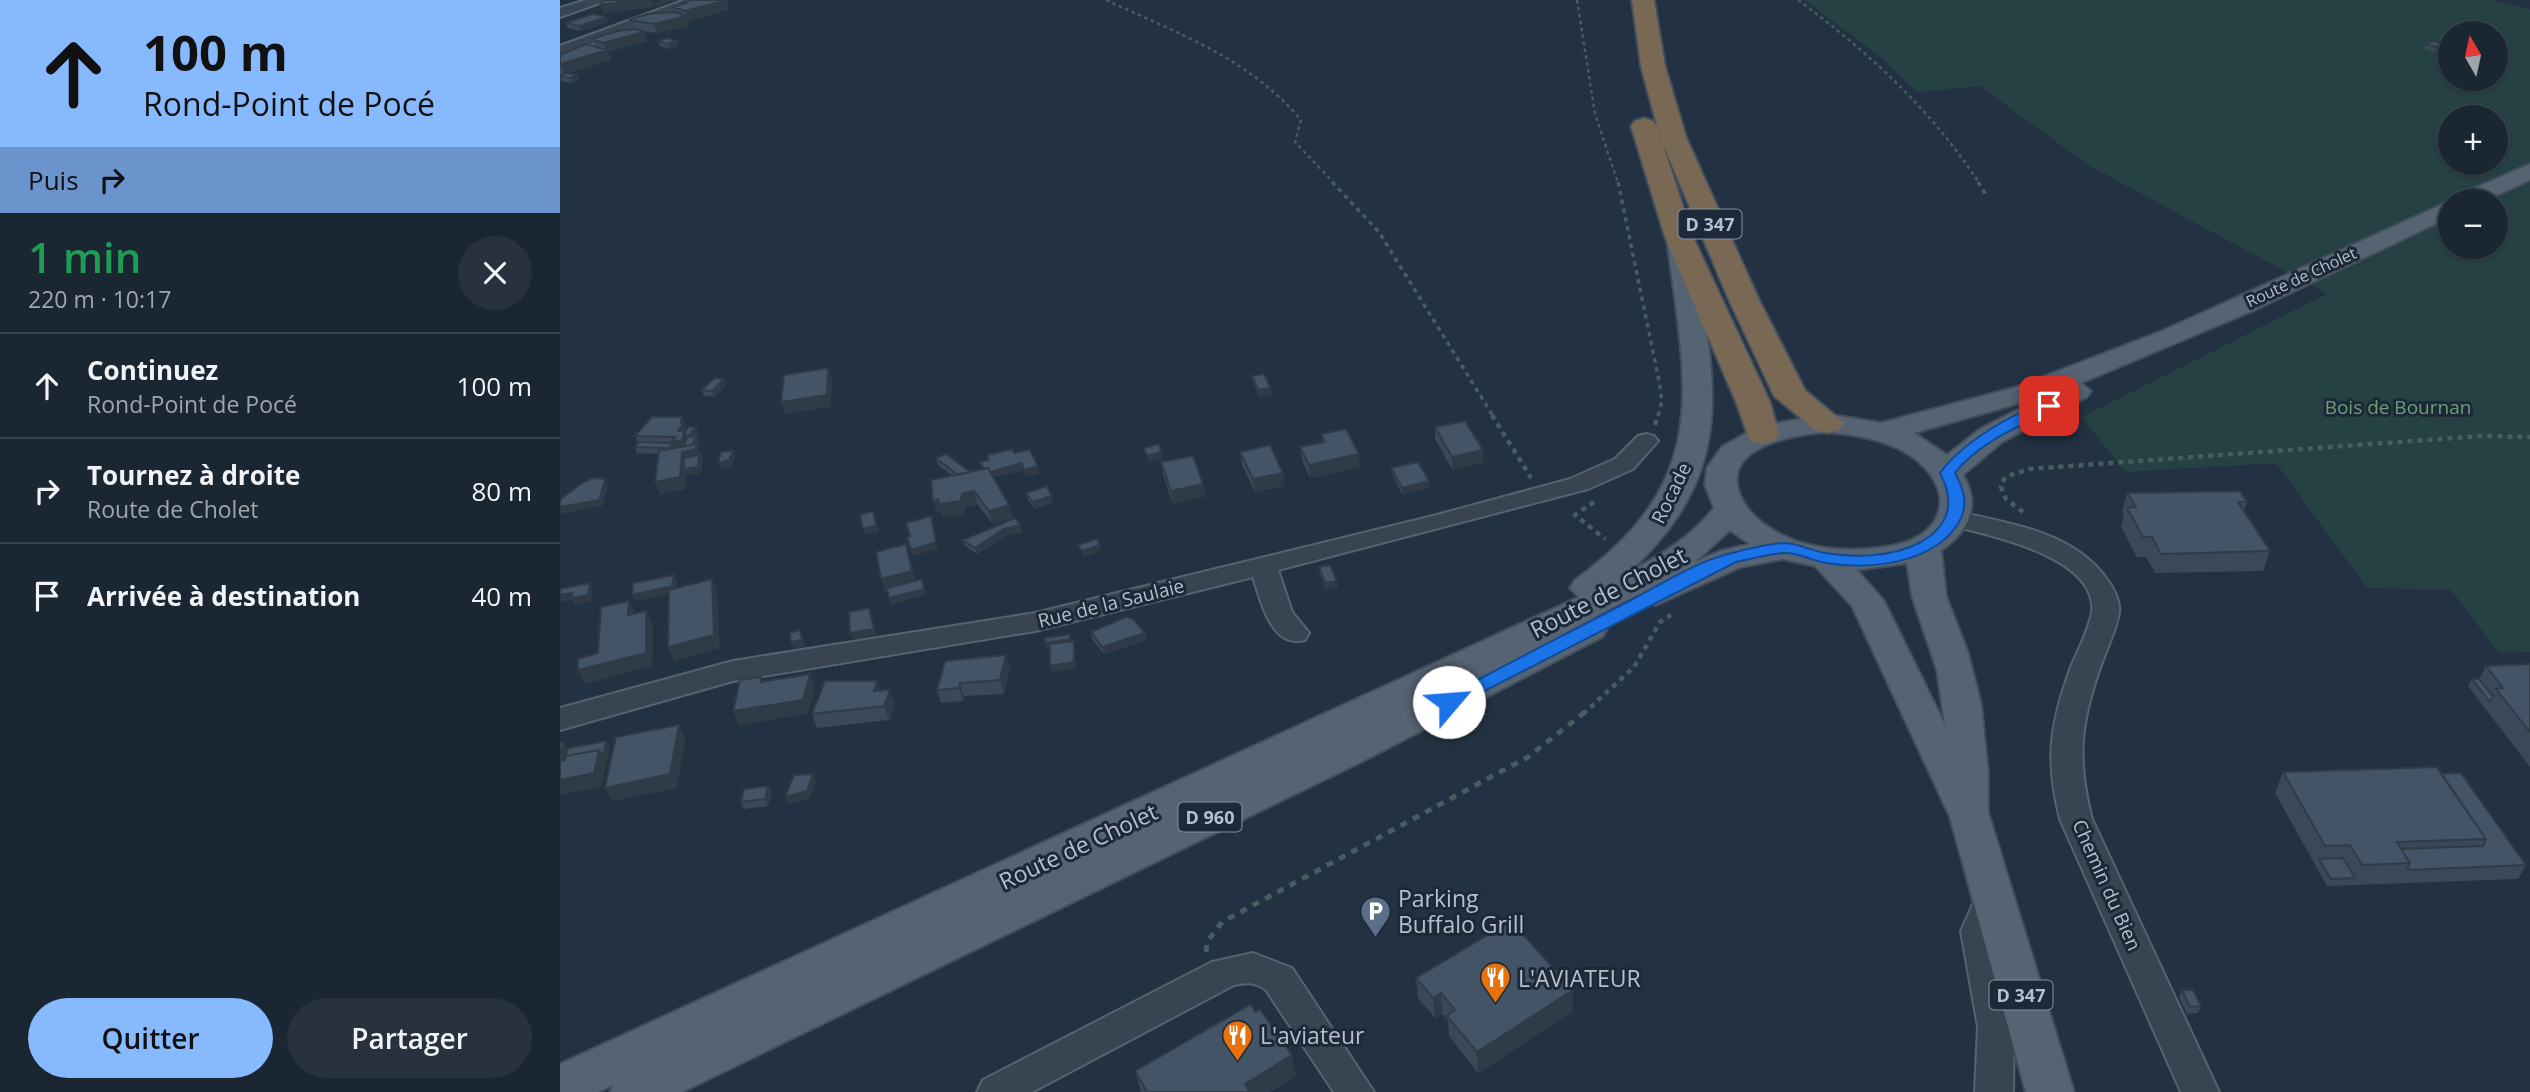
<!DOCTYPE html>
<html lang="fr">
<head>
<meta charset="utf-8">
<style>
	:root { --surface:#1a2632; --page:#27323e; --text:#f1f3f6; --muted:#9fa5ac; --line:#38434d; --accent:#87b9ff }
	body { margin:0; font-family:"Open Sans",sans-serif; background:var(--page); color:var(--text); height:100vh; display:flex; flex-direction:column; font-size:26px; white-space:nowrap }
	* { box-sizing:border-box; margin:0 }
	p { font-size:23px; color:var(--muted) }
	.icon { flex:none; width:38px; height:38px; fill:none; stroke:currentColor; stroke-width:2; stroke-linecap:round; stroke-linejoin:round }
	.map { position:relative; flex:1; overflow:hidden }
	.sheet { display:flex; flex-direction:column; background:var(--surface); width:560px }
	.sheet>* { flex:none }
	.guide { background:#87b9ff; color:#111; overflow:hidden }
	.needle { width:46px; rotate:351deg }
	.buttons { position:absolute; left:1878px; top:21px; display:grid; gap:14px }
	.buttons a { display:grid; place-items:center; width:70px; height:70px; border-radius:50%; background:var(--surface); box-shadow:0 2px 5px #0004,0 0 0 2px var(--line); font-size:35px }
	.pin { position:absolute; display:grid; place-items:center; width:60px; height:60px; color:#fff; margin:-30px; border-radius:14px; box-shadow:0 4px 10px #0006 }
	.me { position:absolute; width:77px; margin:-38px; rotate:63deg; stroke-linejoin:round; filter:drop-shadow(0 0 5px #0008) }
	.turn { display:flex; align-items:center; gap:24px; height:147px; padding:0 28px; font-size:32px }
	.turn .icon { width:91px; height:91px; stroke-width:2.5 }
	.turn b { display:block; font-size:49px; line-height:60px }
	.then { display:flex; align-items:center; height:66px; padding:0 28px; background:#0003; gap:14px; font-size:26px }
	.round { display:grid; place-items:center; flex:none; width:74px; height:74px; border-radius:37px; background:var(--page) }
	.overview { display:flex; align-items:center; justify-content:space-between; height:119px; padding:0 28px }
	h1 { font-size:42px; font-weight:600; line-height:52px; color:#1e9e55 }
	.button { display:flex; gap:14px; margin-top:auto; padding:14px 28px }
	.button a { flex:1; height:80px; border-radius:42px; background:var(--accent); color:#111; font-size:28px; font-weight:600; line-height:80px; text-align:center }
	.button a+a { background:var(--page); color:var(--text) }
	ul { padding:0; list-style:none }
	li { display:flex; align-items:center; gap:21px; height:105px; padding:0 28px; border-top:2px solid var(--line) }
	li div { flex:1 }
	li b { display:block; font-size:26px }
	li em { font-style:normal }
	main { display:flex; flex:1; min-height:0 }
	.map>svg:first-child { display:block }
	.green { fill:#254144; fill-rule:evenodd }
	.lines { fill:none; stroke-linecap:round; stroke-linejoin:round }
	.minor-casing { stroke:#566270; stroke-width:4 }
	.major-casing { stroke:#424d5c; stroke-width:4 }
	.highway-casing { stroke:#434f5d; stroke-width:4 }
	.path-far3 { stroke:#445e61; stroke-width:2.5; stroke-dasharray:3.5 3.5; stroke-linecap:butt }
	.path-far2 { stroke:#445e61; stroke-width:3.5; stroke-dasharray:4.5 4.5; stroke-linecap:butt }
	.path-far1 { stroke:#445e61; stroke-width:4.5; stroke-dasharray:5 5; stroke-linecap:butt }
	.path { stroke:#445e61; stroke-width:5; stroke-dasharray:7 7; stroke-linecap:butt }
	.minor { fill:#384452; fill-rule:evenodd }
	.major { fill:#566372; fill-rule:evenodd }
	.highway { fill:#796954; fill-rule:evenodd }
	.wall { fill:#3a4859 }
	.shaded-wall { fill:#303b48 }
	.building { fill:#445467; stroke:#303b48; stroke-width:2 }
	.route { fill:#1a73e8; stroke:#114b97; stroke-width:2 }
	.labels { text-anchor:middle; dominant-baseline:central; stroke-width:6; stroke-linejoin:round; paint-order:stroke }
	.far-street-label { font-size:16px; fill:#b5bfcd; stroke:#1d2938 }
	.shield { fill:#1d2938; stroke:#8792a0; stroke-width:2 }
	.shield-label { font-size:18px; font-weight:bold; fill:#b5bfcd }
	.park-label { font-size:19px; fill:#6aa074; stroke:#1d2938 }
	.street-label { font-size:19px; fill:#b5bfcd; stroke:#1d2938 }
	.near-street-label { font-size:23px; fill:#b5bfcd; stroke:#1d2938 }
	.near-poi-label { font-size:23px; fill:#b5bfcd; stroke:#1d2938; text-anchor:start }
</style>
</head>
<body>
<main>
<section class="sheet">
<div class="guide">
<div class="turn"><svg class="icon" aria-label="ahead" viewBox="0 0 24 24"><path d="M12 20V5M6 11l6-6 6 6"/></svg><div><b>100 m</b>Rond-Point de Pocé</div></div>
<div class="then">Puis<svg class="icon" aria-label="right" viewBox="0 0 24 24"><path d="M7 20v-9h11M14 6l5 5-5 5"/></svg></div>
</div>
<div class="overview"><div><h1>1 min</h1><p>220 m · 10:17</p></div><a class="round"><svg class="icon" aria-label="close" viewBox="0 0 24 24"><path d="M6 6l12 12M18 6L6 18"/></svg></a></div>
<ul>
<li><svg class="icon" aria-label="ahead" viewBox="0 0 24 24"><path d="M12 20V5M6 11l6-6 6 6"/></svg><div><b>Continuez</b><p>Rond-Point de Pocé</p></div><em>100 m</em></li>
<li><svg class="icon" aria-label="right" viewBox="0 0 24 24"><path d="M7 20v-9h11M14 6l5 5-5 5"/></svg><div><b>Tournez à droite</b><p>Route de Cholet</p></div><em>80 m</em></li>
<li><svg class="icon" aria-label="arrive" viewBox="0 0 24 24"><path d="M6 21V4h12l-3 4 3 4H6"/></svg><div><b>Arrivée à destination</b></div><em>40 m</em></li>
</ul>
<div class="button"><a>Quitter</a><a>Partager</a></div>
</section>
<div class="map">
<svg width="1970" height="1092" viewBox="0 0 1970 1092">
	<rect width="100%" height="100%" fill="#233243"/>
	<path class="green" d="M1245 0H1932L1970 9V652L1939 653 1891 590 1807 588 1716 463 1565 472 1522 417 1767 294 1528 165 1420 86 1357 92 1322 58ZM1890 33H1936V79H1890ZM1890 117H1936V163H1890ZM1890 201H1936V247H1890Z"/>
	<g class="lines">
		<defs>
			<path id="minor" d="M26 0H48L0 17V8Z
				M125 0H145L0 56V46Z
				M1086 434 1094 436 1098 441 1073 469 1028 489 718 570 732 612 749 633 745 640C711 649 701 601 693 577L475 631 173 681 0 730V708L173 661 475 613 873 516 1010 479 1055 459 1078 436Z
				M1394 511C1447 523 1512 531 1546 578 1553 587 1561 602 1559 613 1556 631 1546 650 1540 668 1520 724 1517 761 1532 819L1659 1092H1621L1500 819C1485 760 1490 724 1511 667 1518 650 1529 630 1532 612 1538 555 1423 534 1385 524L1381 519 1385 514Z
				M1432 885 1444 888 1449 898 1435 931 1454 1027 1453 1092H1415L1418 1027 1401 931 1420 888Z
				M693 953 732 968 814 1092H774L706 990C695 982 687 982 674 985L472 1092H417L423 1080 652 962Z"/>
			<path id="major" d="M1970 164V180L1924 201H1893L1897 196Z
				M1890 201V217L1692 311 1521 383 1531 391 1527 397 1442 442 1403 475C1421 505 1409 532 1381 550L1386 596 1408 653 1421 704 1428 773V812L1514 1092H1466L1390 817 1292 606 1255 566 1223 559 1181 567 1096 605 1084 602 1079 594 1033 618 1042 621 1047 629 1042 637 803 761 122 1092H50L53 1085 38 1092H0V1064L1019 597 1010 588 1015 580C1154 479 1126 389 1107 239L1110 234H1128L1131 239C1153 374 1184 467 1069 572 1101 555 1131 537 1154 508L1145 485 1147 468 1162 447 1197 427 1267 414 1321 423 1457 387 1602 331ZM1485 396 1420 429 1387 455 1354 433ZM1267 432C1295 435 1324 439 1348 454 1397 486 1389 535 1331 546 1297 552 1257 551 1226 537 1207 528 1189 516 1180 495 1161 446 1233 435 1267 432ZM1170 530 1190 544 1160 551 1135 562ZM1347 563 1352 596 1377 670 1385 725 1324 601 1297 570Z"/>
			<path id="highway" d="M1072 0H1094L1105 66 1126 137 1199 300 1245 390 1284 423 1279 430 1267 433 1255 430 1214 396 1169 300 1100 137 1081 66Z
				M1084 118 1093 121 1097 126 1133 237 1210 402 1219 434 1214 441 1202 444 1190 441 1176 402 1105 237 1071 126 1075 121Z"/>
		</defs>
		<use href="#minor" class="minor-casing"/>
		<use href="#major" class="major-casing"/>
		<use href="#highway" class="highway-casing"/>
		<path class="path-far3" d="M546 0C617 33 689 58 741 120L735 142 774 183
			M1017 0 1035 114 1058 183
			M1238 0C1308 52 1371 109 1419 183"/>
		<path class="path-far2" d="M772 182 819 232 933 416
			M1058 182 1099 381 1102 401 1098 416
			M1418 182 1426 195"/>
		<path class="path-far1" d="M932 415 971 478
			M1095 425 1098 415
			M1034 502 1015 515 1045 539
			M1463 512 1446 499 1441 487 1445 477 1469 469 1921 436 1970 437
			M1023 714 1074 667 1100 622 1111 615"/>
		<path class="path" d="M646 952 647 942 662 922 968 757 1025 712"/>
		<use href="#minor" class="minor"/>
		<use href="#major" class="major"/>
		<use href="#highway" class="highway"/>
	</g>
	<path class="wall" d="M124 2 170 9 128 21 129 26 97 33 80 31 84 32 87 41 48 52 51 60 7 73 19 80 12 83 1 81 0 75 3 74H0V55L36 47 32 39 73 29 69 20 116 12 114 7 124 4Z
		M46 17 48 22 21 31 8 28 6 23Z
		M98 41H117L118 46 109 49 100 46Z
		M1866 44H1883L1881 49 1874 52 1864 49Z
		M692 376 712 394 699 397 693 382Z
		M164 379 166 385 155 397 144 396 142 390Z
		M875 427 923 463 892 469 875 439Z
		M127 429 138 433 135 437 140 444 137 447 142 457 141 473 126 475 125 489 100 494 98 454 77 453 75 447 78 443 75 436Z
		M761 434 800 467 750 478 742 460 740 447 762 442Z
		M680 452 723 473 724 486 695 492 682 465Z
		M454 453 479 473 466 476 463 470 433 477 453 517 433 524 417 504 406 507 404 514 383 517 381 512 377 513 393 476 378 465 376 458 410 472 423 469 420 462Z
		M601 462 646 496 613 504 603 475Z
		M831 468 869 481V488L842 494 832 474Z
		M466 493 491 496 493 502 475 509 468 500Z
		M1567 493 1687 502 1684 511 1710 551 1703 571 1595 573 1586 557H1577L1561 527 1564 516 1562 512Z
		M460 525 462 532 446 536 417 554 405 546 403 540Z
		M759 567 778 587 766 590 760 574Z
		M531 632 585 633 586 640 544 654 532 639Z
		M446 655 450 668 444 694 404 696 403 701 381 703 377 690Z
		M1970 664V767L1908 686 1912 679H1919L1926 666Z
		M317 681 320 690 335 703 329 720 257 728 252 714Z
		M1723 772 1881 774 1966 865 1958 879 1767 886 1715 793Z
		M208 786 212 793 208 806 184 809 181 802Z
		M856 978 1013 1011 918 1073 889 1036 888 1020 882 1014 875 1018 858 998Z
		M1622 990 1641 1006 1638 1013 1627 1014 1619 997Z
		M575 1071 736 1076 709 1092H581Z"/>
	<path class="shaded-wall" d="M76 0H92L94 7 44 14 40 5Z
		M101 0H116L95 7 94 3Z
		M167 0 170 9 128 21 125 11Z
		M126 16 129 26 97 33 94 24Z
		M46 17 48 22 21 31 19 26Z
		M84 32 87 41 48 52 51 60 4 74 0 64 46 51 43 43Z
		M117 41 118 46 109 49 107 44Z
		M1883 44 1881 49 1874 52 1876 47Z
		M17 75 19 80 12 83 10 78Z
		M268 368 272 380 271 407 225 414 221 402Z
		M164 379 166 385 155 397 152 391Z
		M711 388 712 394 699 397 698 390Z
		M122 417 129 435 136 427 138 433 130 443 137 437 140 444 137 447 142 457 141 473 126 475 125 489 100 494 95 482 113 454 110 448 111 443 122 440 118 431 121 423Z
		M923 450V463L892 469V457Z
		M173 451 175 457 172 466 160 469 158 463Z
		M601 452 603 459 588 462 587 456Z
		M799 454 800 467 750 478 749 465Z
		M462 463 463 470 427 479 426 473Z
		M478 466 479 473 466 476 464 470Z
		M723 473 724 486 695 492 693 479Z
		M45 479 48 485 42 506 1 514 0 507Z
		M869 481V488L842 494V488Z
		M643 484 646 496 613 504 611 491Z
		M414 491 417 504 406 507 404 514 383 517 381 512 377 513 373 501Z
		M491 496 493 502 475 509 473 502Z
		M449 505 453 517 433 524 429 511Z
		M313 511 319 532 305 535 303 529Z
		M371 516 378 549 353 556 351 550Z
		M460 525 462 532 446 536 417 554 415 548 444 529Z
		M346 544 350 557 356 584 325 592 321 579Z
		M540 545 541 551 524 557 522 551Z
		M114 575 117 582 115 593 75 601 72 595Z
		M152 579 157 592 160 648 114 661 108 647Z
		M362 579 366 595 331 605 329 598Z
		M777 581 778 587 766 590 765 583Z
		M30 583 33 590 31 601 14 605 12 600 2 602 0 595Z
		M69 601 76 614 68 615Z
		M309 608 316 635 293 640 290 633Z
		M86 611 93 624 92 666 25 684 18 670Z
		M240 630 245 647 234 649 231 642Z
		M585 633 586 640 544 654 542 647Z
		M510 634 512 645 486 650 485 643Z
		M514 641 515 648 516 669 492 672 490 666Z
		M446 655 450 668 444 694 440 680Z
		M250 674 255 688 248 714 179 725 173 711Z
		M317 681 322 695 314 691Z
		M400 683 404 696 403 701 399 688Z
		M330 690 335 703 329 720 324 706Z
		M119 725 125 739 117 788 52 801 45 788Z
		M46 741 50 748 41 787 0 795V758L4 742 12 755 39 750Z
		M253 774 256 780 250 798 228 804 225 797Z
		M208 786 212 793 208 806 205 799Z
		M1013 990V1011L918 1073 917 1052Z
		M881 993 882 1014 875 1018 873 998Z
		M732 1055 736 1076 709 1092H686L685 1084Z"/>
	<path class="building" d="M44 0H76L40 5Z
		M133 0H167L125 11 114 7 126 3 124 2Z
		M115 12 126 16 94 24 69 20 88 14Z
		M33 14 46 17 19 26 6 23Z
		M75 29 84 32 43 43 32 39 57 31Z
		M107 38 117 41 107 44 98 41Z
		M1873 41 1883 44 1876 47 1866 44Z
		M26 44 47 50 0 64V55Z
		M7 73 17 75 10 78 0 76Z
		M268 368 267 395 221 402 224 375Z
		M704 374 711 388 698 390 692 376Z
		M154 378 164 379 152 391 142 390Z
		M92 417H122L121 423H124L118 431H124L122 440 111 443 116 437 75 436Z
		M905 421 923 450 892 457 875 427Z
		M129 427H136L127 437H137L131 445 124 446 127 437 125 432Z
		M786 429 799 454 749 465 740 447 765 442 761 434Z
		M79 442 111 443 112 445 110 448 75 447Z
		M136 444V449L122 452 120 477 95 482 99 451Z
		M599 444 601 452 587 456 584 448Z
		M710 445 723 473 693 479 680 452Z
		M453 449 454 453 470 450 478 466 464 470 462 463 430 472 428 468 424 469 420 462 429 460 427 455Z
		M173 451 169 460 158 463 161 452Z
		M386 454 410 472 398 475 376 458Z
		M139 455 138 467 124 469V458Z
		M633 456 643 484 611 491 601 462Z
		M858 462 869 481 842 488 831 468Z
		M428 468 449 505 429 511 414 491 402 494 401 501 379 504 378 499 373 501 371 480Z
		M32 478 45 479 39 500 0 507V502L2 498 22 483Z
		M487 486 491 496 473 502 466 493Z
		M1680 491 1687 502H1678L1710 551 1601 554 1592 537H1583L1567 508 1576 507 1567 493Z
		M313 511 316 525 303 529 300 515Z
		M371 516 376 542 351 550 347 537 350 536 346 523Z
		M455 518 460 525 444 529 415 548 403 540Z
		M536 539 540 545 522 551 518 545Z
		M346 544 352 571 321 579 316 552Z
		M770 565 777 581 765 583 759 567Z
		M114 575 112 586 72 595 73 583Z
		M152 579 154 635 108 647 109 590Z
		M362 579 364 589 329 598 327 588Z
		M30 583 28 595 11 598 12 593 0 595V589Z
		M69 601 68 615 86 611V653L18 670V659L38 653 41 607Z
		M309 608 314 629 290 633 289 612Z
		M566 617 573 619 585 633 542 647 531 632Z
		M240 630 242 640 231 642 230 633Z
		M510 634V639L485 643V638Z
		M514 641V662L490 666V644Z
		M446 655 440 680 400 683 399 688 377 690 385 661Z
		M1970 664V732L1936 689 1943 688 1926 666Z
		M250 674 243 700 173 711 180 680 201 677V682Z
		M1912 679H1919L1933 696 1930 702Z
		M265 681H317L314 691 330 690 324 706 252 714Z
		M119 725 110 774 45 788 56 737Z
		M46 741 43 757 39 750 6 756 8 748Z
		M4 742 0 758V743Z
		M39 750 34 773 0 780V761L5 760 6 756Z
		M1877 767 1926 839 1837 842 1850 863 1802 865 1790 845 1765 846 1723 772Z
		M1901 773 1966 865 1847 870 1850 863 1841 849 1923 846 1926 839 1881 774Z
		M253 774 247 791 225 797 234 775Z
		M208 786 205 799 181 802 184 789Z
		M1783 858 1795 878 1771 879 1759 859Z
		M951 921 1013 990 917 1052 887 1016 895 1010 881 993 873 998 856 978Z
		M1622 990H1633L1641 1006 1630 1007Z
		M691 1004 695 1012 700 1009 732 1055 685 1084 690 1092H587L575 1071Z"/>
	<path class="route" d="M1489 402 1496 406 1494 409C1460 426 1419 442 1395 473 1406 493 1409 509 1395 528 1368 564 1308 570 1266 563 1252 561 1238 552 1224 553 1208 554 1192 559 1176 562L895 706H883L880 702 883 698C945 665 1008 633 1071 600 1102 584 1137 561 1172 553 1188 549 1207 544 1224 543 1237 543 1252 551 1265 553 1295 558 1332 557 1359 543 1389 527 1396 503 1380 473 1401 444 1454 411 1489 402Z"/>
	<defs>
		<symbol id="parking-pin" viewBox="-11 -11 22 30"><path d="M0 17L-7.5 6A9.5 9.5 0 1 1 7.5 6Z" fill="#5c6f8a" stroke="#1d2938"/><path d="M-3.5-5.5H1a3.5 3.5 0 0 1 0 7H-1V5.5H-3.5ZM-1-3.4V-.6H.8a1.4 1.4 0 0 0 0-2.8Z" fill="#fff"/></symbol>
		<symbol id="restaurant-pin" viewBox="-11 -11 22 30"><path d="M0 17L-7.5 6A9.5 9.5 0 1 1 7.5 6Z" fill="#e8710a" stroke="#1d2938"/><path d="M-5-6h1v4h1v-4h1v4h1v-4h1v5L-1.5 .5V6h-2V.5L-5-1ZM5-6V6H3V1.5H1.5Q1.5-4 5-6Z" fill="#fff"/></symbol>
	</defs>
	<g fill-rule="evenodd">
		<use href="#parking-pin" x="798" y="894" width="35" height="47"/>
		<use href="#restaurant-pin" x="918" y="960" width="35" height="47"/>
		<use href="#restaurant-pin" x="660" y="1018" width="35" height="47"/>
	</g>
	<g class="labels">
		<g class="far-street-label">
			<text transform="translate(1741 277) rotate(-25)">Route de Cholet</text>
		</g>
		<g class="shield">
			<rect x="1118.5" y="209.5" width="63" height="29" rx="5"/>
			<rect x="618.5" y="802.5" width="63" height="29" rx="5"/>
			<rect x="1429.5" y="980.5" width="63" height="29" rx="5"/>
		</g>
		<g class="shield-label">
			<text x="1150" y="224">D 347</text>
			<text x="650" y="817">D 960</text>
			<text x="1461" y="995">D 347</text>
		</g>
		<g class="park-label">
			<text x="1838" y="407">Bois de Bournan</text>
		</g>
		<g class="street-label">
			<text transform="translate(1111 493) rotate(-64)">Rocade</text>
			<text transform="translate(551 603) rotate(-14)">Rue de la Saulaie</text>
			<text transform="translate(1547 885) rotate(66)">Chemin du Bien</text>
		</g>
		<g class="near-street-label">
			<text transform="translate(1048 592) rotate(-27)">Route de Cholet</text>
			<text transform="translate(518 846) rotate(-25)">Route de Cholet</text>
		</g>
		<g class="near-poi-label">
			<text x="838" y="898">Parking<tspan x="838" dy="26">Buffalo Grill</tspan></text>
			<text x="958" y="978">L'AVIATEUR</text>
			<text x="700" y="1035">L'aviateur</text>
		</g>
	</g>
</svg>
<div class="buttons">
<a><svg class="needle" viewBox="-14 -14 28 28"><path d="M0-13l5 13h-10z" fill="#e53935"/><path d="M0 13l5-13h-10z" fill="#9fa5ac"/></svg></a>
<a>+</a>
<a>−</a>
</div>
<div class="pin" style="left:1489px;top:406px;background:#d93025"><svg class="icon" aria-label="arrive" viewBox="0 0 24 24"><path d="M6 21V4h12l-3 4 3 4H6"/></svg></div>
<svg class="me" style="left:889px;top:702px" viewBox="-20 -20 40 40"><circle r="19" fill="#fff"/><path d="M0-13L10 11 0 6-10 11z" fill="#1a73e8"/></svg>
</div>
</main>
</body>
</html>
